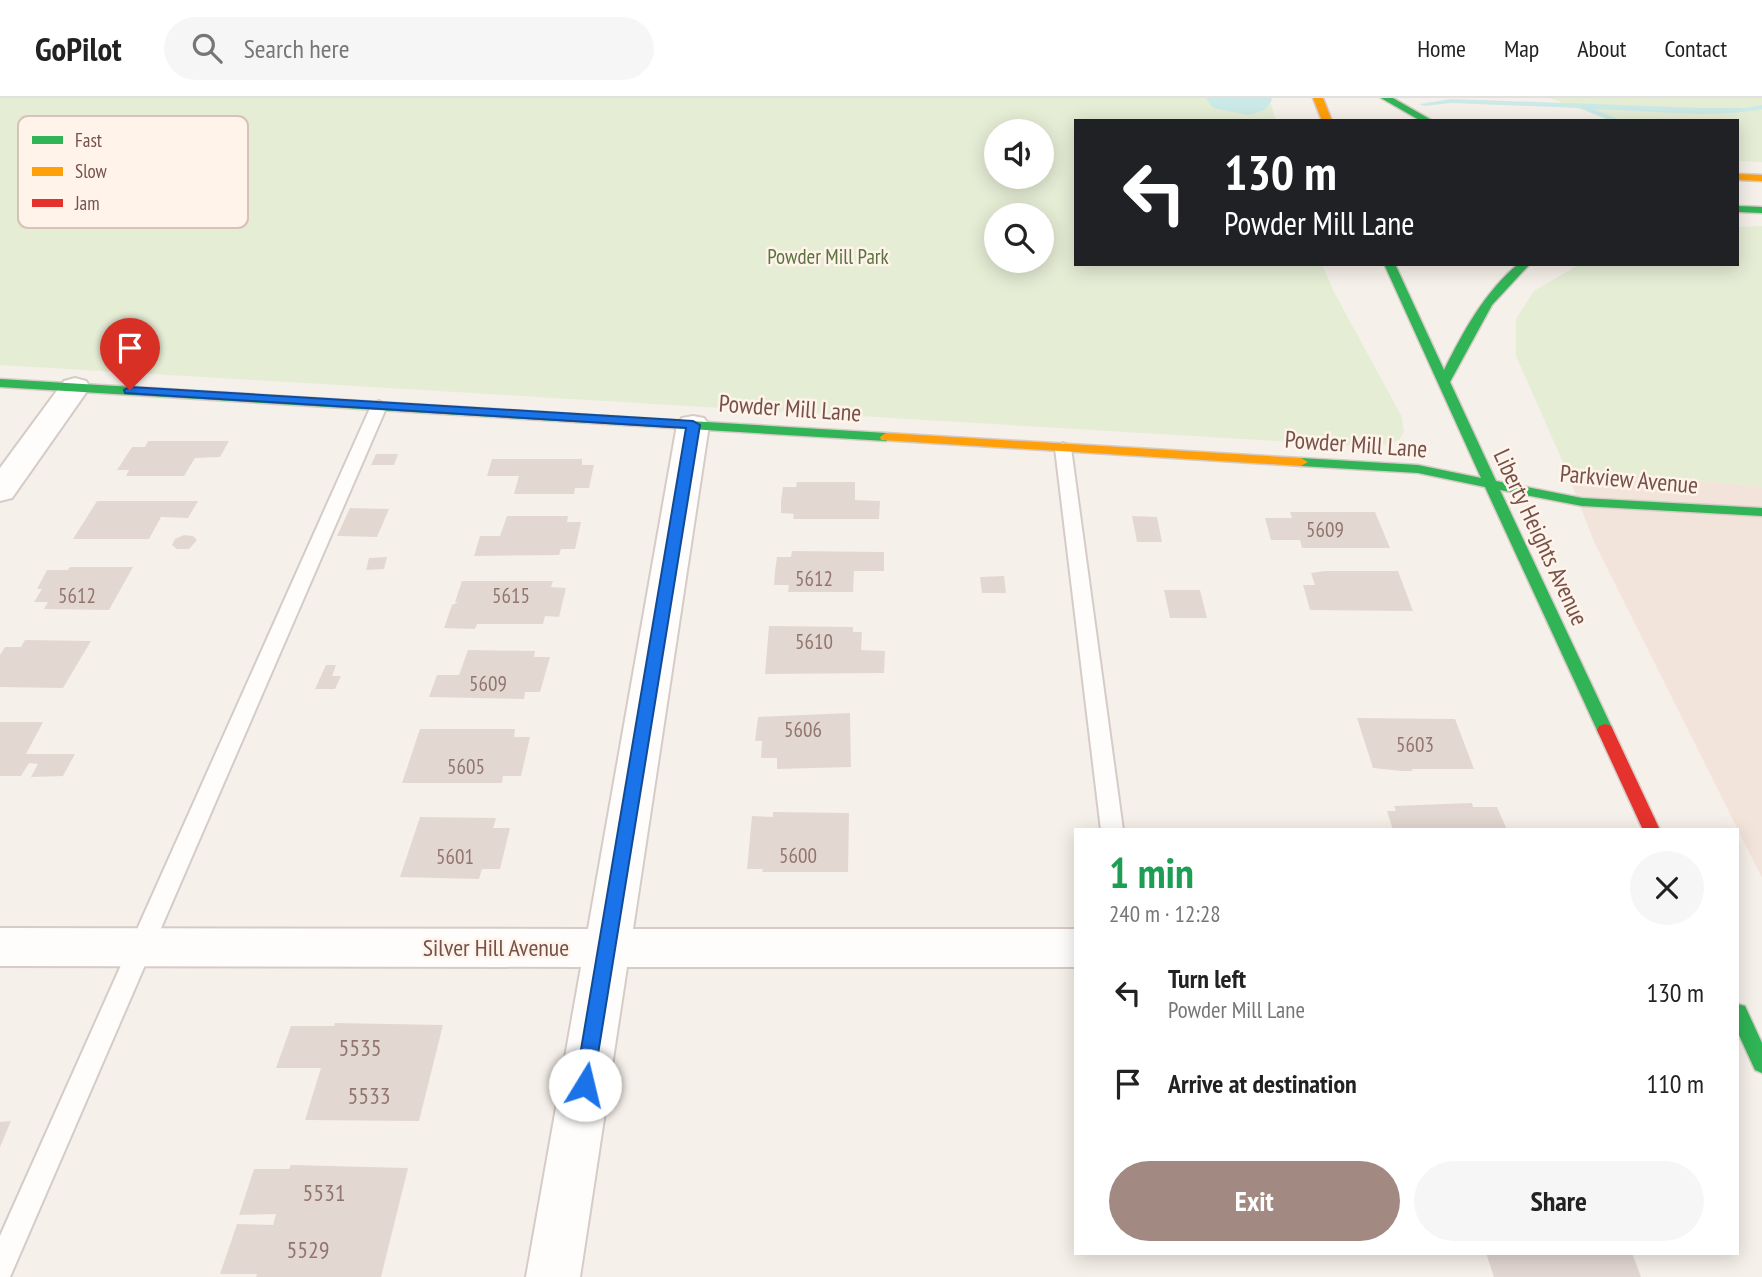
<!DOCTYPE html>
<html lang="en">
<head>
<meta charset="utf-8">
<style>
	:root { --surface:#fff; --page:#f6f6f6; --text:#222; --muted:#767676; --line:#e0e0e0; --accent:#a28982 }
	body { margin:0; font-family:"PT Sans Narrow",sans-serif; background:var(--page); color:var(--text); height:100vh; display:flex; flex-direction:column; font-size:26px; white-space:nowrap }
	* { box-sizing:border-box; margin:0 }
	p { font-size:23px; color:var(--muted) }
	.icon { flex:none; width:38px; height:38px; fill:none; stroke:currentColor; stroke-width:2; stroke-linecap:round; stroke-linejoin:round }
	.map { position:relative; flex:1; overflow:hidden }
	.panel { position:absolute; left:1074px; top:730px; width:665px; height:427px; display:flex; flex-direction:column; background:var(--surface); border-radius:0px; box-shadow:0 4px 18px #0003 }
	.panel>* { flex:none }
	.hud { position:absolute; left:1074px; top:21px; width:665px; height:147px; border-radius:0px; box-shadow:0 4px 18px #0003; background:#202124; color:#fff; overflow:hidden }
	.fabs { position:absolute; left:984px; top:21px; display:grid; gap:14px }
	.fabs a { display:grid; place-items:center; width:70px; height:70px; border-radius:50%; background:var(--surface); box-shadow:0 4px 18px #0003; font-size:35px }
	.pin { position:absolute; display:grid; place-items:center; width:60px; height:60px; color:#fff; margin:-72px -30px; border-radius:50% 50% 50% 0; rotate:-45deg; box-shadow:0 0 7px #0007 }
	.pin .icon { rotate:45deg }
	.me { position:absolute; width:77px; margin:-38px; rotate:9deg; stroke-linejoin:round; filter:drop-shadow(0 0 5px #0008) }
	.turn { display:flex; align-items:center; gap:24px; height:147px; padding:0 35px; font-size:32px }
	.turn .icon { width:91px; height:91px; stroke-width:2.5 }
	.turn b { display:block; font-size:49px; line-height:60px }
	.round { display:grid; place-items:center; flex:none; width:74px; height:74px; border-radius:37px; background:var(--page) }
	.overview { display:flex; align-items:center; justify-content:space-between; height:119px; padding:0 35px }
	h1 { font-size:42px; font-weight:800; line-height:52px; color:#1e9e55 }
	.action { display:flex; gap:14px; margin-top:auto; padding:14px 35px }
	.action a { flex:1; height:80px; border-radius:42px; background:var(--accent); color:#fff; font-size:28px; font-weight:800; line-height:80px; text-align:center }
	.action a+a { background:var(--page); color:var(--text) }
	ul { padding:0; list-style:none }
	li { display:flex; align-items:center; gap:21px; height:91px; padding:0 35px }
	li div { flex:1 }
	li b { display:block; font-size:26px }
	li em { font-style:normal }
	header { display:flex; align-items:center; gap:42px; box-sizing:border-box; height:98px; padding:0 35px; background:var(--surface); border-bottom:2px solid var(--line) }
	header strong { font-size:33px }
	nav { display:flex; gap:38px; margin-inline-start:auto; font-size:24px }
	.search { width:490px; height:63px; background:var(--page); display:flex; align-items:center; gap:18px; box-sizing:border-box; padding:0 24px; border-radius:38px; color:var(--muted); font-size:26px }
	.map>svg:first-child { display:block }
	.residential { fill:#f2e4da }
	.green { fill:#e6edd5; fill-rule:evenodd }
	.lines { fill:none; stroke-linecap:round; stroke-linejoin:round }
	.stream { fill:#cbe9e6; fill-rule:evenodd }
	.river { fill:#cbe9e6; fill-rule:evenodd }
	.building { fill:#e3d7d2 }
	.lane-casing { stroke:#d5cbc7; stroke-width:4 }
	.street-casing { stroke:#d5cbc7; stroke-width:4 }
	.fast-casing { stroke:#d6cbc6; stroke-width:3 }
	.slow-casing { stroke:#d6cbc6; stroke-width:3 }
	.jam-casing { stroke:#d6cbc6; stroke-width:3 }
	.lane { fill:#fefdfc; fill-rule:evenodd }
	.street { fill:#fefdfc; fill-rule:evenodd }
	.fast { fill:#30b455; fill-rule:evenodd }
	.slow { fill:#ff9f0a; fill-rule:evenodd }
	.jam { fill:#e5322d; fill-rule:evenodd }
	.route { fill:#1a73e8; stroke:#114b97; stroke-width:2 }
	.labels { text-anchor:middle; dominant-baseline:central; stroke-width:5; stroke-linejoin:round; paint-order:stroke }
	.far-park-label { font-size:21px; fill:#58753f; stroke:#fff3ea }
	.number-label { font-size:21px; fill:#92756e }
	.street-label { font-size:24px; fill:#75514a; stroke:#fff3ea }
	.near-number-label { font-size:24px; fill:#92756e }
	.key { fill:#fff3ea; stroke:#d6c2ba; stroke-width:2 }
	.key-label { font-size:19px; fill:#75514a }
</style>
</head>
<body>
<header>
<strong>GoPilot</strong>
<div class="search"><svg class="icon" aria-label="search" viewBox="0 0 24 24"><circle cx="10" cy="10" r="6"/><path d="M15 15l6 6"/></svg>Search here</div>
<nav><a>Home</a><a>Map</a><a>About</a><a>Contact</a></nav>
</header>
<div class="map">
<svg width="1762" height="1179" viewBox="0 0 1762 1179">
	<rect width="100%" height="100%" fill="#f6f0ea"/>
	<path class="residential" d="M1565 369 1762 389V780L1595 446Z"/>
	<path class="green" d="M0 0H1269L1276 23H1076V166H1322L1334 194 1402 319 1404 334 1399 342 1379 349 0 267ZM1041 33V79H996V33ZM996 117H1041V163H996Z
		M1549 0H1762V64L1738 63V23H1614Z
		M1762 128V389L1565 369 1516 258V221L1534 193 1580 166H1738V129Z"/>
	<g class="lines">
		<path class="stream" d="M1451 1 1703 10H1747L1762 7V11C1714 21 1643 12 1593 11L1623 23H1611L1580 10 1451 5 1424 8 1420 6Z"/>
		<path class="river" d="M1206 0H1271L1272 2 1265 12 1248 17 1213 10Z"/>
	</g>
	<path class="building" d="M148 343H229L220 359 195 360 184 378H126L129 372H117L132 349H145Z
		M376 356H398L394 367H371Z
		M492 361H582V367H594L589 390H575L574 396H514L519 378H487Z
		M797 384H855V402L880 403 879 421H793L794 416 781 415V403L783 389H796Z
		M97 403H198L188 420 161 419 149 441H73Z
		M350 410 389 411 377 439 337 438Z
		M1290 414H1375L1390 450H1302L1300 442H1271L1265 420H1292Z
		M507 418H568L567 424H581L575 451H561L559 457 474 458 480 438H500Z
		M1132 418 1157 419 1162 444H1137Z
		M184 437 193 438 197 442 189 451H177L172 447 175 441Z
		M792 453 884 454V473H854L853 494H788L789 487H774L775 473 777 459H791Z
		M387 459 384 471 366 472 369 460Z
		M70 469H133L109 512 44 511 48 504H34L42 491H37L47 472H68Z
		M1325 473H1398L1413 513 1310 512 1303 487H1315L1311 475Z
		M1004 478 1006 495H982L980 479Z
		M462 483H553L551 489 566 490 559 519 545 518 543 526H477L475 531 444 530 452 507 458 504H455Z
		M1164 492H1200L1207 520H1170Z
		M769 528 853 529V534H862L861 552 885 553 884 575 765 576Z
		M25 542 91 543 63 590 0 589V557L5 549H21Z
		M468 552 535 553 534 559H550L540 594H525L524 601 429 599 437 577H459Z
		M326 567H336L332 578H341L335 591H315Z
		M850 615 851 669 777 671V660H761L762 643H755L758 619Z
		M1357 620 1455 621 1474 671H1411L1413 673H1402L1373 670Z
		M0 624H43L26 656H75L63 678 31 679 38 666 29 665 21 678H0Z
		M420 631H515L514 639H530L521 678H503L502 685H402Z
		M1472 705 1473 709H1497L1507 732H1393L1387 713H1396L1394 708Z
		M773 714 849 715 848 774H762L763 771H747L752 718 773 719Z
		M420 719 496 720 493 730H510L500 771H482L479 781 400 779Z
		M335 925 443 927 419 1023 305 1022 321 970H276L291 928H334Z
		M11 1023 0 1049V1024Z
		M291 1067 408 1070 381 1179H256L257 1176H220L237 1126 273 1127 276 1116 239 1117 254 1071H289Z
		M1486 1155H1632L1641 1179H1494Z"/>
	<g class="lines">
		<defs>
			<path id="lane" d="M379 303 387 308 10 1179H0V1138L371 308Z
				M1063 345 1071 350 1123 732H1101L1055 350Z"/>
			<path id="street" d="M75 280 86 283 90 289 12 400 0 403V370L64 283Z
				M693 318 704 320 709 327 633 831H1076V869H627L580 1179H526L581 869 0 868V830L588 831 677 327 682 320Z"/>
			<path id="fast" d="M1381 0H1393L1433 23H1421Z
				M1738 108 1762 109V115L1738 114Z
				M1384 166H1395L1444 272C1464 232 1484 195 1518 166H1530L1492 207 1450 284 1496 383 1582 400 1762 410V418L1582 408 1500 392 1613 632 1611 636H1599L1597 632 1485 389 1418 375 1301 368 1294 364 1301 360 1418 367 1481 380Z
				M0 281 886 335 892 339 886 343 0 289Z
				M1738 906 1745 908 1762 945V975L1755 972 1738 935Z"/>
			<path id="slow" d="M1313 0H1323L1332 23H1322Z
				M1738 76 1762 77V83L1738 82Z
				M886 335 1301 360 1308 364 1301 368 881 342 880 339Z"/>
			<path id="jam" d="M1605 626 1611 628 1613 632 1660 732H1643L1597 632 1599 628Z"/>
		</defs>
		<use href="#lane" class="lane-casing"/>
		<use href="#street" class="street-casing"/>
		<use href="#fast" class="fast-casing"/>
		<use href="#slow" class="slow-casing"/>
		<use href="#jam" class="jam-casing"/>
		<use href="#lane" class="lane"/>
		<use href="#street" class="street"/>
		<use href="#fast" class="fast"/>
		<use href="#slow" class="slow"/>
		<use href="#jam" class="jam"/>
	</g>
	<path class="route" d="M130 289 693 323 700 327 592 993 585 996 578 993 575 987 686 330 125 295 124 292Z"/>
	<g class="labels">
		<g class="far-park-label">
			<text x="828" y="158">Powder Mill Park</text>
		</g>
		<g class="number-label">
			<text x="1325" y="431">5609</text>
			<text x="814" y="480">5612</text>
			<text x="77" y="497">5612</text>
			<text x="511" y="497">5615</text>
			<text x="814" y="543">5610</text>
			<text x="488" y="585">5609</text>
			<text x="803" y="631">5606</text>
			<text x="1415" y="646">5603</text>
			<text x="466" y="668">5605</text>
			<text x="798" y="757">5600</text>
			<text x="455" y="758">5601</text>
		</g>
		<g class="street-label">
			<text transform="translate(790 310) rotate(4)">Powder Mill Lane</text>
			<text transform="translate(1356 346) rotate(4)">Powder Mill Lane</text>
			<text transform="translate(1629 381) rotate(5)">Parkview Avenue</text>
			<text transform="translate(1541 439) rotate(65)">Liberty Heights Avenue</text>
			<text x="496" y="849">Silver Hill Avenue</text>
		</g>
		<g class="near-number-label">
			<text x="360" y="949">5535</text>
			<text x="369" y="997">5533</text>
			<text x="324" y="1094">5531</text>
			<text x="308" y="1151">5529</text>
		</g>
	</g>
	<rect x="18" y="18" width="230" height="112" rx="10" class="key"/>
	<rect x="32" y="38" width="31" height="8" fill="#30b455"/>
	<rect x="32" y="69" width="31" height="9" fill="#ff9f0a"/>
	<rect x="32" y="101" width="31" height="8" fill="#e5322d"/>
	<g class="key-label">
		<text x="75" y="49">Fast</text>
		<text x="75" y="80">Slow</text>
		<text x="75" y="112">Jam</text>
	</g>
</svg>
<div class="fabs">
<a><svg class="icon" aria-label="sound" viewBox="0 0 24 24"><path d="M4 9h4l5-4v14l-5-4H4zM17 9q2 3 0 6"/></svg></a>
<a><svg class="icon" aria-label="search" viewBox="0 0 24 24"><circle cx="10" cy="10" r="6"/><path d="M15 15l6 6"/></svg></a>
</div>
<div class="pin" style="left:130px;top:292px;background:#d93025"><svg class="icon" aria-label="arrive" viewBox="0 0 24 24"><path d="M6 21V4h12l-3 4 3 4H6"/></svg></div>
<svg class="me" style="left:585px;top:987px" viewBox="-20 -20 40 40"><circle r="19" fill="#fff"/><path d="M0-13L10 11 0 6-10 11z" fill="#1a73e8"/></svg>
<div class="hud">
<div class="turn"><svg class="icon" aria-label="left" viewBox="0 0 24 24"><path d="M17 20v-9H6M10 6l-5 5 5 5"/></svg><div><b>130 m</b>Powder Mill Lane</div></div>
</div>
<section class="panel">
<div class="overview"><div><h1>1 min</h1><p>240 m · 12:28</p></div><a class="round"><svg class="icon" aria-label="close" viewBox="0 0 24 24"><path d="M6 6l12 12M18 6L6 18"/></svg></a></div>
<ul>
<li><svg class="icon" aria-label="left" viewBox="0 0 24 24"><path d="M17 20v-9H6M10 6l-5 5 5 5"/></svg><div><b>Turn left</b><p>Powder Mill Lane</p></div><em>130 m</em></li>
<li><svg class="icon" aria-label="arrive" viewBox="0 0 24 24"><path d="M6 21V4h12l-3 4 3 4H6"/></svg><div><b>Arrive at destination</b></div><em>110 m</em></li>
</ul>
<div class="action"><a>Exit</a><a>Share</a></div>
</section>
</div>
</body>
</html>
